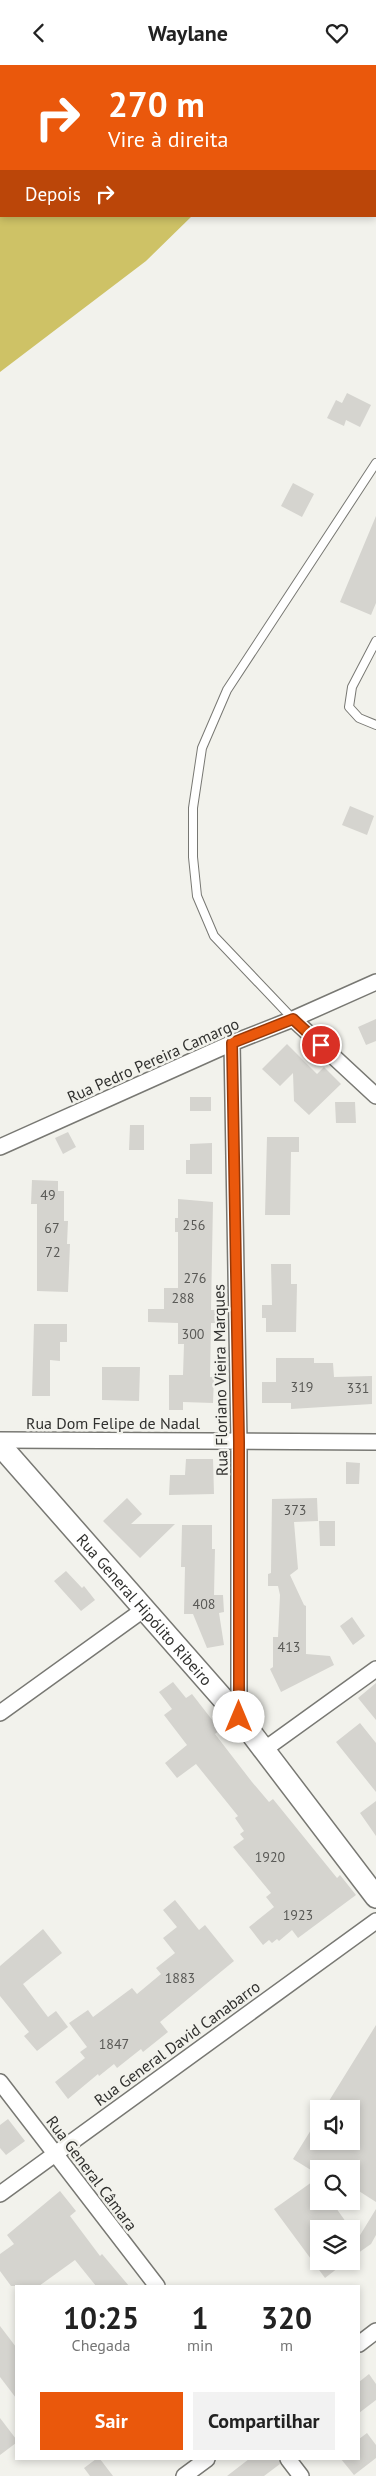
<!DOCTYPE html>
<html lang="pt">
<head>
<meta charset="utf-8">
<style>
	:root { --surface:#fff; --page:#f2f2f2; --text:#222; --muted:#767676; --accent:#ea580c }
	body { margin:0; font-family:"PT Sans",sans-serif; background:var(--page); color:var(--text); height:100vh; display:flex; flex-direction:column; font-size:19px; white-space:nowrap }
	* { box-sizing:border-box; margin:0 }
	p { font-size:16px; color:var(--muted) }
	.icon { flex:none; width:28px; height:28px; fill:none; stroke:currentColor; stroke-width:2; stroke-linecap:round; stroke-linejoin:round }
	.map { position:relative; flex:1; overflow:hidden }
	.side { position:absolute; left:15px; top:2220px; width:345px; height:175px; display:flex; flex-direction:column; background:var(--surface); border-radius:0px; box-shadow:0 2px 8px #0003 }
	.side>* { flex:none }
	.hud { position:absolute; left:0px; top:0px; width:376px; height:152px; box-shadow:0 2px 8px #0003; background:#ea580c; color:#fff; overflow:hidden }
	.fabs { position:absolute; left:310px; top:2035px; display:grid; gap:10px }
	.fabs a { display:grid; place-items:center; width:50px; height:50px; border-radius:0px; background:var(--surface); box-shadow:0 2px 8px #0003; font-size:25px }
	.pin { position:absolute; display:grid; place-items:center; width:42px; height:42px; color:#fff; margin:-21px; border:2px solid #fff; border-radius:50%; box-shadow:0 1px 5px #0007 }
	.me { position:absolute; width:55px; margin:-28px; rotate:0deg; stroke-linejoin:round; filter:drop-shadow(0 0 4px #0008) }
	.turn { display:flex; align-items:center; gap:18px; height:105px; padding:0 25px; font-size:22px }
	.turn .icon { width:65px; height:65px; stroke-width:2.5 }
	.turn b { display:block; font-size:35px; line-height:42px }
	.then { display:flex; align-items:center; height:48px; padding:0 25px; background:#0003; gap:10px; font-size:19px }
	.eta { display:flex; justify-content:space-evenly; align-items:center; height:85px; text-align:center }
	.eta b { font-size:30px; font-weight:800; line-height:35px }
	.cta { display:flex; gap:10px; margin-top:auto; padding:10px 25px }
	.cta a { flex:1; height:58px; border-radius:0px; background:var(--accent); color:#fff; font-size:20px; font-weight:800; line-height:58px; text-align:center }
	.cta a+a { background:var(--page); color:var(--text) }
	header { display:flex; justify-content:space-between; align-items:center; height:65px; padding:0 25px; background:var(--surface); font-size:22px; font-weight:800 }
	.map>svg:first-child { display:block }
	.green { fill:#cec266 }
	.building { fill:#d5d4cf }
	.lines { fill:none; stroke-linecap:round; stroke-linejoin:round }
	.lane-casing { stroke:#787873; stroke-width:10 }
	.street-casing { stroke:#787873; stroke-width:18 }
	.secondary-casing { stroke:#787873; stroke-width:24 }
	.lane { stroke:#fff; stroke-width:8 }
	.street { stroke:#fff; stroke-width:15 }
	.secondary { stroke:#fff; stroke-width:21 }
	.route-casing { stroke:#983908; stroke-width:12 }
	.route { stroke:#ea580c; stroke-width:9 }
	.labels { text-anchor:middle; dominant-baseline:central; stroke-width:5; stroke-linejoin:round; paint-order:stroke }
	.number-label { font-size:14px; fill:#595956 }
	.street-label { font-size:16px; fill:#30302e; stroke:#f2f2ec }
</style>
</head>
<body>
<header><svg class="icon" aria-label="back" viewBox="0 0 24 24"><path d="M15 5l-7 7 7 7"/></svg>Waylane<svg class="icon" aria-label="heart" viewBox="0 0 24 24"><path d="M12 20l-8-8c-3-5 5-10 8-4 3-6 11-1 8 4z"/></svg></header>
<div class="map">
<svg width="376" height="2411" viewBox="0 0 376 2411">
	<rect width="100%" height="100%" fill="#f2f2ec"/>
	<path class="green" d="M0 0H345L1 1V151H192L146 196 0 307Z"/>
	<path class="building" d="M347 328 371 340 360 362 346 355 344 361 327 353 336 335 342 338Z
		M293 418 314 429 302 452 281 441Z
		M376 451V538L371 550 340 537Z
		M350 741 374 751 367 770 342 760Z
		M376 954V976L366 980 358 962Z
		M287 979 317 1009 324 1002 341 1019 309 1050 294 1036 293 1008 280 1021 262 1004Z
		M190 1032H211V1046H190Z
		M335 1037H355L356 1058H336Z
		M130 1060H144V1085H129Z
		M68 1067 76 1082 63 1089 55 1073Z
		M267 1072H299V1087H291L290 1150H265Z
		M212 1078V1109H186V1095H190V1079Z
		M32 1115 58 1116V1126H64V1156H68L67 1179H70L68 1227 37 1226V1139H31Z
		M178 1134 213 1137 211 1245H218V1258H211L210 1312H214L213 1338 183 1337V1345H169V1310H183L184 1279H178V1258L148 1257V1244H164V1223H178V1167H175V1153H178Z
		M271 1199H291V1219H297L296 1267H266V1253H262V1240H272Z
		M34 1259H67V1277H60V1296L50 1295V1331H32Z
		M276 1293H314V1298H333L334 1312 372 1311V1339L291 1344V1338H262V1317H276Z
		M102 1302H140L139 1336 102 1335Z
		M186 1394H213L214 1429 169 1430 170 1410H185Z
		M346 1397 360 1398 359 1419H346Z
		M127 1433 142 1449 131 1459H175L140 1493 103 1456Z
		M317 1433 318 1456 294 1457 298 1504 290 1510 304 1540 306 1541V1589L330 1591 334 1600 281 1627 270 1604 273 1602V1572H278L280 1530 278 1521H268V1509L271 1508 272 1434Z
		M319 1456H335V1481H320Z
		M182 1460H212V1484H215L214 1530H223L224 1547 219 1548 224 1580 207 1583 193 1549H184L185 1502H181Z
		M66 1506 82 1523 84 1521 95 1535 81 1546 54 1516Z
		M352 1552 365 1571 353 1580 340 1561Z
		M173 1617 186 1633 192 1629 220 1665 215 1669 252 1717 269 1737 273 1734 337 1813 340 1810 356 1830 298 1873 292 1865 279 1876 277 1874 272 1878 269 1875 263 1880 249 1862 274 1842 266 1832 271 1828 233 1782 244 1774 240 1769 244 1766 235 1753 238 1751 196 1699 177 1713 165 1698 187 1680 164 1650 172 1644 159 1627Z
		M376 1618V1655L358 1633Z
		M360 1658 376 1678V1727L336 1677Z
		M376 1736V1771L360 1748Z
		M175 1835 199 1865 205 1860 234 1896 160 1957 168 1967 143 1987 141 1984 117 2003 114 1999 99 2011 98 2009 68 2034 55 2017 85 1993 80 1987 87 1982 69 1958 88 1945 93 1952 132 1923 137 1929 161 1909 156 1903 175 1888 163 1873 177 1862 163 1845Z
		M43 1864 62 1888 23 1919 48 1952 56 1946 68 1962 37 1986 24 1971 29 1967 0 1931V1901Z
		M376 1960V2137L351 2121V2104H319V2110L293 2094 319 2052V2076H351V2044H324Z
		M8 2054 25 2076 6 2090 0 2083V2060Z
		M319 2112V2136H331L351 2164H319V2196H347L325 2213 274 2144Z
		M60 2126 76 2146 70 2151 100 2191 102 2189 129 2221H96L75 2195 39 2221H11L0 2206V2189L14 2179 7 2170Z
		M376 2144V2170L371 2179 351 2193V2185Z
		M0 2261 16 2282V2333L0 2312Z
		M369 2309 376 2319V2335L359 2348V2317Z
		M0 2353 16 2374V2378L0 2390Z
		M367 2368 376 2380V2393L354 2410 341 2394H359V2374Z
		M96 2394H100L113 2411H90L84 2403Z
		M249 2394H279L280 2399 264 2411H227Z"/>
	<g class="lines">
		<defs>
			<path id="lane" d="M376 576 352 622 349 642 359 653 376 660
				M293 954 214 871 197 831 193 792V743L202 683 227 625 376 398"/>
			<path id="street" d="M293 954 376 1031
				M232 978 239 1377V1652
				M0 1082 232 978 293 954 376 917
				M0 1375 376 1377
				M0 1648 143 1545
				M265 1684 376 1604
				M0 2017 157 2221
				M0 2129 376 1856
				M359 2279 376 2266
				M288 2394 301 2411
				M184 2411 207 2394"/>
			<g id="secondary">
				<path id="s1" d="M0 1380 239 1652 376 1832"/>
			</g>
		</defs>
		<use href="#lane" class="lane-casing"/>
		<use href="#street" class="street-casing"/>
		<use href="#secondary" class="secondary-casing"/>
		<use href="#lane" class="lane"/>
		<use href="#street" class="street"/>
		<use href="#secondary" class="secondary"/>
	</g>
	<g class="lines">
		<defs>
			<path id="route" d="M239 1652V1377L232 978 293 954 321 980"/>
		</defs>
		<use href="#route" class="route-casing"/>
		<use href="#route" class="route"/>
	</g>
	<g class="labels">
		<g class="number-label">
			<text x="48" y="1130">49</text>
			<text x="194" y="1160">256</text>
			<text x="52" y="1163">67</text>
			<text x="53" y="1187">72</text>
			<text x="195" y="1213">276</text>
			<text x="183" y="1233">288</text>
			<text x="193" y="1269">300</text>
			<text x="302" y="1322">319</text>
			<text x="358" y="1323">331</text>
			<text x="295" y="1445">373</text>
			<text x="204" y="1539">408</text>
			<text x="289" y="1582">413</text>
			<text x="270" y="1792">1920</text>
			<text x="298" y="1850">1923</text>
			<text x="180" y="1913">1883</text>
			<text x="114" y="1979">1847</text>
		</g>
		<g class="street-label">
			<text transform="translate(153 995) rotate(-24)">Rua Pedro Pereira Camargo</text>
			<text transform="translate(220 1315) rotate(-91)">Rua Floriano Vieira Marques</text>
			<text x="113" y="1358">Rua Dom Felipe de Nadal</text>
			<text stroke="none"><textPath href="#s1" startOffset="219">Rua General Hipólito Ribeiro</textPath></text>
			<text transform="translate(177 1978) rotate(-36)">Rua General David Canabarro</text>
			<text transform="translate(92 2108) rotate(53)">Rua General Câmara</text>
		</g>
	</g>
</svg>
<div class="fabs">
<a><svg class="icon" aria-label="sound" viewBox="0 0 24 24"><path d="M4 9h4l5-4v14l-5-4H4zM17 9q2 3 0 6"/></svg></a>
<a><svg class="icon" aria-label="search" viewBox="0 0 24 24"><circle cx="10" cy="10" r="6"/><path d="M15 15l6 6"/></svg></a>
<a><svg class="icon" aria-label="layers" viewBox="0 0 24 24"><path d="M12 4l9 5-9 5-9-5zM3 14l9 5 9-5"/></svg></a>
</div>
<div class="pin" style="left:321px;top:980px;background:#d93025"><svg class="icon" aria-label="arrive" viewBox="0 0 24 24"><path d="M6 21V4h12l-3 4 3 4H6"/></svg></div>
<svg class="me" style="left:239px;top:1652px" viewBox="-20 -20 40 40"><circle r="19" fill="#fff"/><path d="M0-13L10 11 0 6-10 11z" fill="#ea580c"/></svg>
<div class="hud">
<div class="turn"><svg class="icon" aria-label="right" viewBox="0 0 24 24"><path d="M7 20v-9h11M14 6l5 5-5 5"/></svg><div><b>270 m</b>Vire à direita</div></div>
<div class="then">Depois<svg class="icon" aria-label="right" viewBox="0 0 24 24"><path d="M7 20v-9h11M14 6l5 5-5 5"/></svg></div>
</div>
<section class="side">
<div class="eta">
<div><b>10:25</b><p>Chegada</p></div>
<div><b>1</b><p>min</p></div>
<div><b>320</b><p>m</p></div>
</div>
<div class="cta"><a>Sair</a><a>Compartilhar</a></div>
</section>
</div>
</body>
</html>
